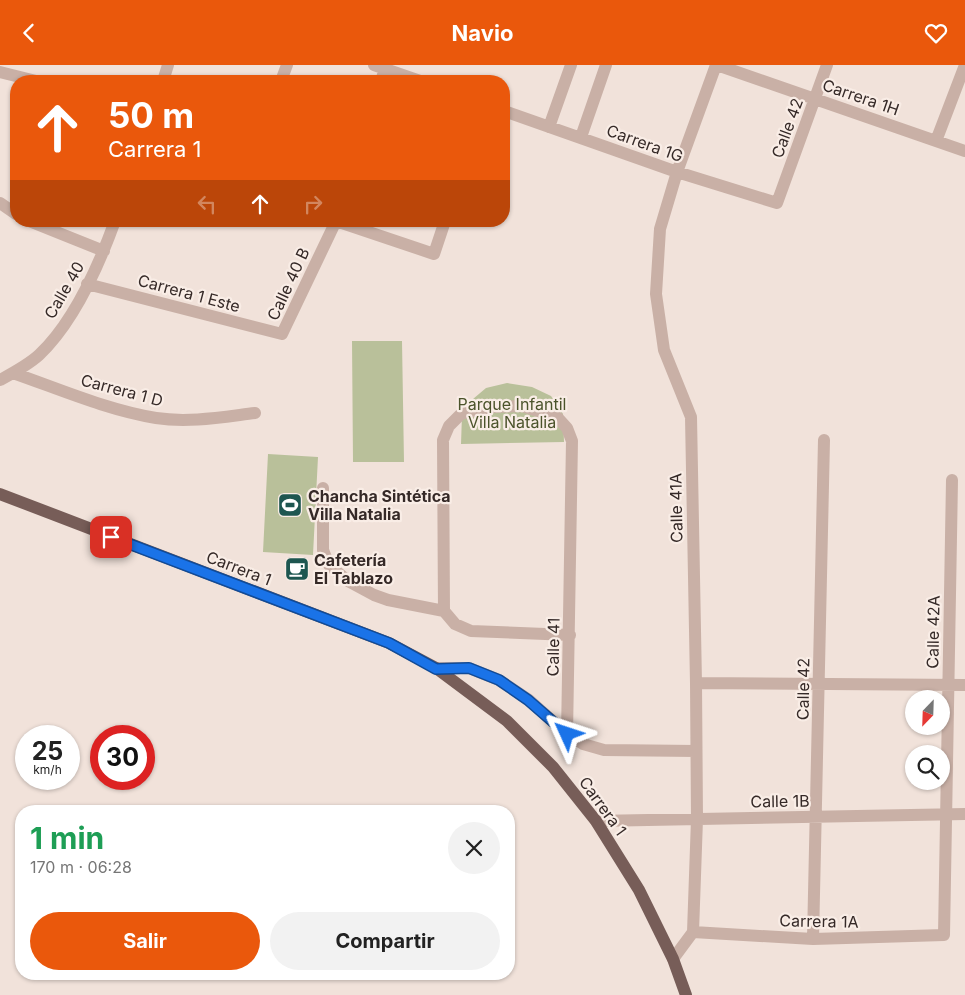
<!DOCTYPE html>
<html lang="es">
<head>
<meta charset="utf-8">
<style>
	:root { --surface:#fff; --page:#f2f2f2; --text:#222; --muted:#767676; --accent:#ea580c }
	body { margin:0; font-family:Inter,sans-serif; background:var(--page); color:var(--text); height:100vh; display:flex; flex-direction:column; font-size:19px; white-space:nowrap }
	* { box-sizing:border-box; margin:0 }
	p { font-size:16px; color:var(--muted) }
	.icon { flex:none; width:28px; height:28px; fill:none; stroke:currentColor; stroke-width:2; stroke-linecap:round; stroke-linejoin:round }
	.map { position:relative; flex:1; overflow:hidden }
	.details { position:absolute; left:15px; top:740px; width:500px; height:175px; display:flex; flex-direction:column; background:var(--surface); border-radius:20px; box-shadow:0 1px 4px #0004 }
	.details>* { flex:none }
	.hud { position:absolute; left:10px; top:10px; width:500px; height:152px; border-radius:20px; box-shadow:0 1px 4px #0004; background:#ea580c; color:#fff; overflow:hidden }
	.needle { width:32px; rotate:203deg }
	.fabs { position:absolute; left:905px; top:625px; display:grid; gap:10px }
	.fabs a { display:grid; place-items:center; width:45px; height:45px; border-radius:50%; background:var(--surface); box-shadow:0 1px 4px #0004; font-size:25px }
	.speed { position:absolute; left:15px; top:660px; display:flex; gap:10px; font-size:25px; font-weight:700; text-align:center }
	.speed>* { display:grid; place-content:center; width:65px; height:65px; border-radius:50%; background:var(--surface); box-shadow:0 1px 4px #0004; line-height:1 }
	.speed small { font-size:12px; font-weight:400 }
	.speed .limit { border:8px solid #d22; background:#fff; color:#111 }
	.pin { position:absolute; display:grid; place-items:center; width:42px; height:42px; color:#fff; margin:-21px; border-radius:10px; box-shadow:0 2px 8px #0006 }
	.me { position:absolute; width:55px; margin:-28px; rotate:312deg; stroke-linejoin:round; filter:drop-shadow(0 0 4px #0008) }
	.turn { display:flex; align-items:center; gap:18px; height:105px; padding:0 15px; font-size:22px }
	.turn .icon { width:65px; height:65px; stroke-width:2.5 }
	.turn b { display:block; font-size:35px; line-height:42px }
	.lanes { display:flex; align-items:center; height:48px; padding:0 15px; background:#0003; justify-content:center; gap:25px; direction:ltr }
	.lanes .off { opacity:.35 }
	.round { display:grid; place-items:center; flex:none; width:52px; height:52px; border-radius:26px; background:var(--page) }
	.summary { display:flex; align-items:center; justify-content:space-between; height:85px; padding:0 15px }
	h1 { font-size:30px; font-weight:700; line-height:38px; color:#1e9e55 }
	.cta { display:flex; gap:10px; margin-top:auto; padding:10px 15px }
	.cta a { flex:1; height:58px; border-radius:30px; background:var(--accent); color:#fff; font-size:20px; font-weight:700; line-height:58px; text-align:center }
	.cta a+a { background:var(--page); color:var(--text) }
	header { display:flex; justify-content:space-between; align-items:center; height:65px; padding:0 15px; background:var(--accent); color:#fff; font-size:22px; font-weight:700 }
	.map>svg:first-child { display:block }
	.green { fill:#b9c09a }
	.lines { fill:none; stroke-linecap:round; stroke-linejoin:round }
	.minor { stroke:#c9b0a6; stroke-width:12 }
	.major { stroke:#775d58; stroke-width:12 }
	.route-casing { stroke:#114b97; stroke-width:12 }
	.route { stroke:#1a73e8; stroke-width:9 }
	.labels { text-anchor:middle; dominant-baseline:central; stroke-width:4.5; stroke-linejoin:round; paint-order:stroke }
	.street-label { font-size:16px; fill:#352927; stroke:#f9ede6 }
	.park-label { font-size:16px; fill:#4b532b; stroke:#f9ede6 }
	.poi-label { font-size:16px; font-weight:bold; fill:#352927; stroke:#f9ede6; text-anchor:start }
</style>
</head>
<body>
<header><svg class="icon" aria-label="back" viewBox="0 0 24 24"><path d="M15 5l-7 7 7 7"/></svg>Navio<svg class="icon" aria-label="heart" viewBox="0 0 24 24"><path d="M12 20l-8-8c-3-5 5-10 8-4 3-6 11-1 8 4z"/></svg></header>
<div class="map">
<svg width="965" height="930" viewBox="0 0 965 930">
	<rect width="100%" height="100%" fill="#f1e2da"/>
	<path class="green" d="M352 276H402L404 397H353Z
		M507 318 532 322 551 331 563 349 564 377 461 379 462 350 473 334 486 323Z
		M268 389 318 392 313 490 263 487Z"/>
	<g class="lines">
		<path class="minor" d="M374 0 420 16
			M717 0 965 86
			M0 7 36 16
			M163 16 168 0
			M281 16 287 0
			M381 16 385 4
			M504 46 677 107 777 138 827 0
			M549 62 571 0
			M581 72 606 0
			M936 76 965 0
			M0 138 16 149
			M29 156 104 186
			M336 156 434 189 445 156
			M87 219 282 269 336 156
			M13 308C59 324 107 345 156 353 189 358 222 352 255 348
			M0 315C13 308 28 300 39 290 73 258 99 200 115 156
			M323 423V485L329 500 348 516 374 530 388 535 444 546
			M444 546 443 375 449 361 461 349 492 342 522 341 557 352 567 363 572 376 567 669
			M444 546 455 559 471 566 570 570
			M436 603H469L499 615 529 635 567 669 583 679 604 685 696 686
			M696 618 965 620
			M596 756 965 749
			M693 867 813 874 944 870 952 415
			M813 874 824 375
			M673 894 693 867 697 754 696 618 691 352 664 285 656 229 660 164 677 107 716 0"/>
		<path class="major" d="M0 429 389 578 436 603 507 656 553 702 596 756 639 825 673 894 686 930"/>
	</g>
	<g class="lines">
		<defs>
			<path id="route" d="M111 472 389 578 436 604 469 603 499 615 528 635 567 669"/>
		</defs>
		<use href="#route" class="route-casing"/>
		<use href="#route" class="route"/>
	</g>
	<defs>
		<symbol id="stadium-square" viewBox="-11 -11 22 22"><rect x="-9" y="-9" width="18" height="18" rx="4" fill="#1d5650" stroke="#f9ede6"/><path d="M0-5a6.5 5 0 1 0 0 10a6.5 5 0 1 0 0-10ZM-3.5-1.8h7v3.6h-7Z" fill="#fff"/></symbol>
		<symbol id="cafe-square" viewBox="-11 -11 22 22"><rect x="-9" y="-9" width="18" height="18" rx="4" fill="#1d5650" stroke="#f9ede6"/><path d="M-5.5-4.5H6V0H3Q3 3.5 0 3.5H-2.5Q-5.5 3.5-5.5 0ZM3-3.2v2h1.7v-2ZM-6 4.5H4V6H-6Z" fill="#fff"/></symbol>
	</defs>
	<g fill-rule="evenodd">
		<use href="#stadium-square" x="276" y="426" width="28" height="28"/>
		<use href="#cafe-square" x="283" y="490" width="28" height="28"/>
	</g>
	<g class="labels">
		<g class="street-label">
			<text transform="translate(861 32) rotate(19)">Carrera 1H</text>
			<text transform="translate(787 63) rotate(-70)">Calle 42</text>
			<text transform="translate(645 78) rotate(20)">Carrera 1G</text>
			<text transform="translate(288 219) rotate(-65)">Calle 40 B</text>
			<text transform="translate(64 225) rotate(-60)">Calle 40</text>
			<text transform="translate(189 228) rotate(15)">Carrera 1 Este</text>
			<text transform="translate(122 325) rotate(15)">Carrera 1 D</text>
			<text transform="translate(676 443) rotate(-91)">Calle 41A</text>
			<text transform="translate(239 503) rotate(21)">Carrera 1</text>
			<text transform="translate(933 567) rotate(-89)">Calle 42A</text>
			<text transform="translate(553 582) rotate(-89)">Calle 41</text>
			<text transform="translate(803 624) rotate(-89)">Calle 42</text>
			<text transform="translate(780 736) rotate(-1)">Calle 1B</text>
			<text transform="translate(603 741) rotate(54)">Carrera 1</text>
			<text transform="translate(819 856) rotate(1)">Carrera 1A</text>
		</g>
		<g class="park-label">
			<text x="512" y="339">Parque Infantil<tspan x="512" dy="18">Villa Natalia</tspan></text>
		</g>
		<g class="poi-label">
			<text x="308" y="431">Chancha Sintética<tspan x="308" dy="18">Villa Natalia</tspan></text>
			<text x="314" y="495">Cafetería<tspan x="314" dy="18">El Tablazo</tspan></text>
		</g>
	</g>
</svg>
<div class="fabs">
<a><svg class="needle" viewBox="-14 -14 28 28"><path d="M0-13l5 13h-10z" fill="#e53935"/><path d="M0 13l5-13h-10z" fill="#767676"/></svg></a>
<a><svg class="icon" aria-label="search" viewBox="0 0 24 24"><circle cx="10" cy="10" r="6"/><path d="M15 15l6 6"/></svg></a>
</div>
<div class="speed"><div>25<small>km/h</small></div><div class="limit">30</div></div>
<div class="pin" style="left:111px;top:472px;background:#d93025"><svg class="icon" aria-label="arrive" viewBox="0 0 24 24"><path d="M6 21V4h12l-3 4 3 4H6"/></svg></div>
<svg class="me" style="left:567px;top:669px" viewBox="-20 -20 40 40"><path d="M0-17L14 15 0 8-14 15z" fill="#1a73e8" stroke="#fff" stroke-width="4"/></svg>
<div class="hud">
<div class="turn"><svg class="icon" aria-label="ahead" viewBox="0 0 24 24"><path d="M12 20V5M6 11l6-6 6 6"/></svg><div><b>50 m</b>Carrera 1</div></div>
<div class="lanes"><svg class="icon off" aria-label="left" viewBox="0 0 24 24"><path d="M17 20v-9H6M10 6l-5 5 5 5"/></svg><svg class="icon" aria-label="ahead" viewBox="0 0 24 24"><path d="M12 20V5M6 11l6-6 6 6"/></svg><svg class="icon off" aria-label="right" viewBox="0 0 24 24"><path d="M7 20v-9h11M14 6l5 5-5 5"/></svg></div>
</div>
<section class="details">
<div class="summary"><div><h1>1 min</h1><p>170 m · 06:28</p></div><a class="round"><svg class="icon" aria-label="close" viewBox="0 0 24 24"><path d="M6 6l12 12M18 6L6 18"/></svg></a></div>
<div class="cta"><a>Salir</a><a>Compartir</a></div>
</section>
</div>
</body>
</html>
